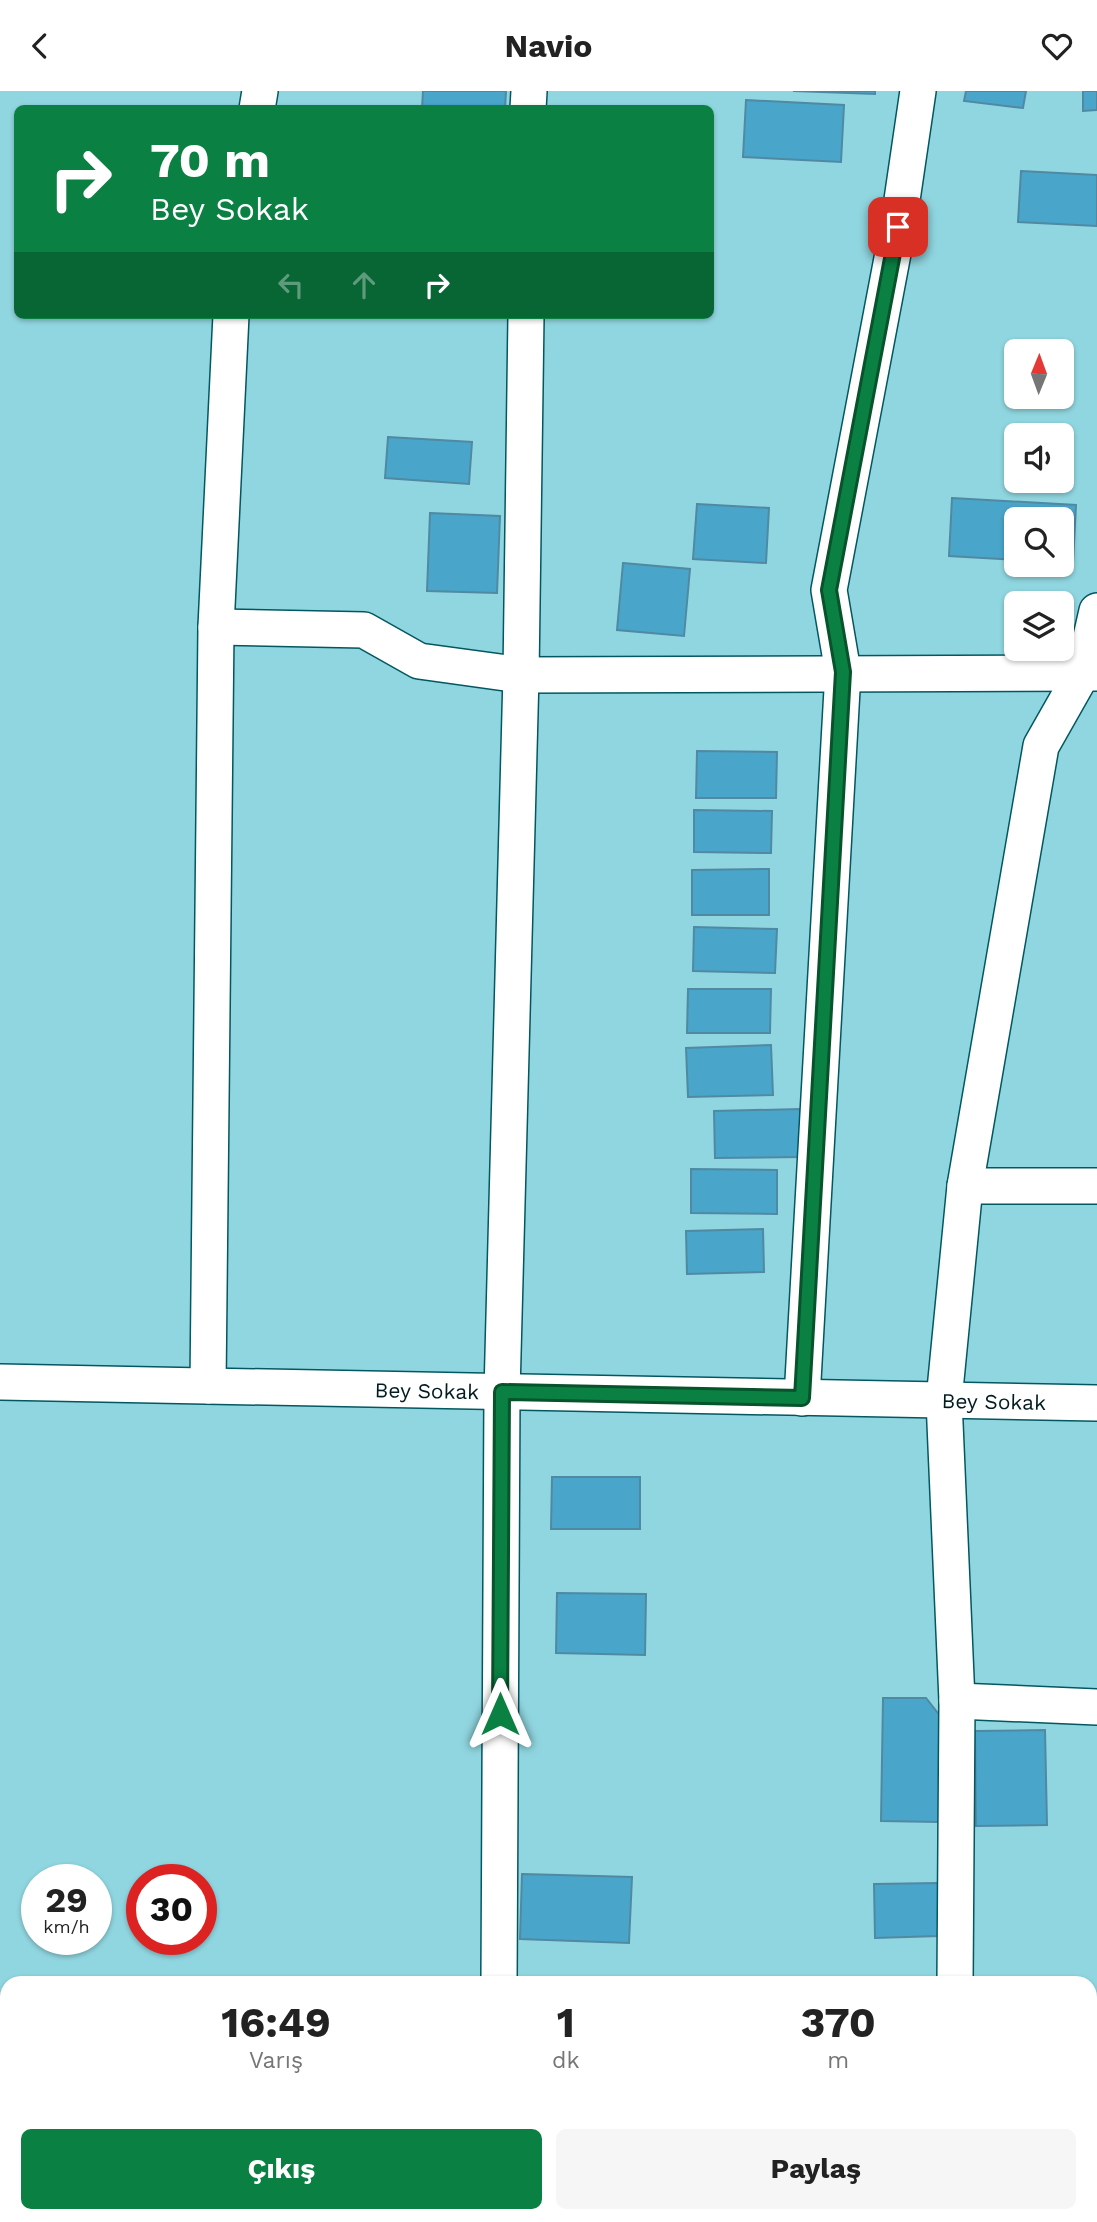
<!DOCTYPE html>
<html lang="tr">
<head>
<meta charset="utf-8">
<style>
	:root { --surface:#fff; --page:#f6f6f6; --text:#222; --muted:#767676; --accent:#0b8043 }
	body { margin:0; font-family:"Work Sans",sans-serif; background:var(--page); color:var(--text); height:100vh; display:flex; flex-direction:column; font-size:26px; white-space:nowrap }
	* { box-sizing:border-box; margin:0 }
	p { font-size:23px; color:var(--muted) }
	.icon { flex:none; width:38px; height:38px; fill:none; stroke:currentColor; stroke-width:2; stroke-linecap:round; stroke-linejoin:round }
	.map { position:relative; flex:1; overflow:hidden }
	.sheet { position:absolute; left:0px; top:1885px; width:1097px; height:247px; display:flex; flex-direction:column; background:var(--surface); border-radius:21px 21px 0 0; box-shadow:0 2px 5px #0004 }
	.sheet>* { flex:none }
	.banner { position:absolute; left:14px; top:14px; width:700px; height:214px; border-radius:10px; box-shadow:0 2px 5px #0004; background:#0b8043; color:#fff; overflow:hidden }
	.needle { width:46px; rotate:1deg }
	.fabs { position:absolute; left:1004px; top:248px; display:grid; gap:14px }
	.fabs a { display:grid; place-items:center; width:70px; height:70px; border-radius:10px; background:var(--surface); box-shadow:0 2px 5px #0004; font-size:35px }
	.speed { position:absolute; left:21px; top:1773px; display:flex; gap:14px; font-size:35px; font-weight:700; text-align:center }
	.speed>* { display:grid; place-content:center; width:91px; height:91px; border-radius:50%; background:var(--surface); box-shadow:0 2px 5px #0004; line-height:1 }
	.speed small { font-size:18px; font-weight:400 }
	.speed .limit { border:10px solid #d22; background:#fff; color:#111 }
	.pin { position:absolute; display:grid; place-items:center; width:60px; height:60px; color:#fff; margin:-30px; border-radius:14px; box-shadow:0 4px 10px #0006 }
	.me { position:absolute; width:77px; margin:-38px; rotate:0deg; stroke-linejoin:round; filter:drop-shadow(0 0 5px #0008) }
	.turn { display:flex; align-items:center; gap:24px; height:147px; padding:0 21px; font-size:32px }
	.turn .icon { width:91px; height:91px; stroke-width:2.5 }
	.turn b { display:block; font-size:49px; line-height:60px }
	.lanes { display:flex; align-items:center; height:66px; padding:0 21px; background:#0003; justify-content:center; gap:35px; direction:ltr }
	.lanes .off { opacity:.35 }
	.eta { display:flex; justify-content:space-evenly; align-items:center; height:119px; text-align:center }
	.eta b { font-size:42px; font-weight:700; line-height:49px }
	.primary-button { display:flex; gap:14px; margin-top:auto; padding:14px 21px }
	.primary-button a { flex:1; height:80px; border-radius:10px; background:var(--accent); color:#fff; font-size:28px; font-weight:700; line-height:80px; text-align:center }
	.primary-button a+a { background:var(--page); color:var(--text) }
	header { display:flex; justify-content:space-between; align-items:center; height:91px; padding:0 21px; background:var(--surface); font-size:32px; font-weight:700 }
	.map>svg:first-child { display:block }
	.building { fill:#49a6ca; stroke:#5089a2; stroke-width:2 }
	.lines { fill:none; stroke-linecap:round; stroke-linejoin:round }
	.minor-casing { stroke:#025760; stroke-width:38 }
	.minor { stroke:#fff; stroke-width:35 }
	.route-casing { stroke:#07532c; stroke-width:18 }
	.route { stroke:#0b8043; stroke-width:12 }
	.labels { text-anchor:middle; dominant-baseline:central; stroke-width:7; stroke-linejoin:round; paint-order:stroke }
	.street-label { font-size:21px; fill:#001c20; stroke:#9de3ed }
</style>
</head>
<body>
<header><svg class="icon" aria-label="back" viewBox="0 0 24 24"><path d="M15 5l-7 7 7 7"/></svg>Navio<svg class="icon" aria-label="heart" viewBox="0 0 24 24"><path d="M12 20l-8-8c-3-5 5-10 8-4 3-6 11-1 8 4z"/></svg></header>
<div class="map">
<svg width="1097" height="2131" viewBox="0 0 1097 2131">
	<rect width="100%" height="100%" fill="#90d6e0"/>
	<path class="building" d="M423 0H506L505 18H422Z
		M793 0H875V3Z
		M966 0H1026L1023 17 964 10Z
		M1083 0H1097V19L1083 20Z
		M746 9 844 14 841 71 743 66Z
		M1021 80 1097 84V135L1018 131Z
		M388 346 472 351 469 393 385 387Z
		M952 407 1076 414 1073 472 1062 471V429H1017V469L949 465Z
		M697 413 769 417 766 472 693 468Z
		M430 422 500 425 497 502 427 500Z
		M623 472 690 478 684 545 617 539Z
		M697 660 777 661 776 707H696Z
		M694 719 772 720 771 762 694 761Z
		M769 778V824H692V779Z
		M694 836 777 838 775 882 693 880Z
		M688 898H771L770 942H687Z
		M771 954 773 1004 688 1006 686 957Z
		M800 1018 801 1066 715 1067 714 1020Z
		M691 1078 777 1079V1123L691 1122Z
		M763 1138 764 1181 687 1183 686 1140Z
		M552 1386H640V1438H551Z
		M557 1502 646 1503 645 1564 556 1562Z
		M883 1607H926L941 1626 939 1731 881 1730Z
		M1045 1639 1047 1734 976 1735 975 1640Z
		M522 1783 632 1786 629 1852 520 1848Z
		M938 1792 939 1845 875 1847 874 1793Z
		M642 1888V1892H531V1889Z
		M261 2124H316V2131H261Z"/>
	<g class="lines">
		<defs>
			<g id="minor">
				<path d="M257 18 260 0"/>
				<path d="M528 18 529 0"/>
				<path d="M216 536 364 539 419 570 521 584 1097 582"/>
				<path d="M965 1095H1097"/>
				<path id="s1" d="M0 1291 1097 1312"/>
				<path d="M208 1295 216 536 231 224"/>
				<path d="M802 1307 843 581 829 499 898 136 918 0"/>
				<path d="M957 1610 1097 1616"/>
				<path d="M499 1892 502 1301 521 584 526 224"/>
				<path d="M955 1892 957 1610 944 1309 965 1095 1041 655 1083 581 1097 520"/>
				<path d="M498 2131V2124"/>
				<path d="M953 2131V2124"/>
			</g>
		</defs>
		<use href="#minor" class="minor-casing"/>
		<use href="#minor" class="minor"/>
	</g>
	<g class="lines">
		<defs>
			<path id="route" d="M500 1623 502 1301 802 1307 843 581 829 499 898 136"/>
		</defs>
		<use href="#route" class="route-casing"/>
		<use href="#route" class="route"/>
	</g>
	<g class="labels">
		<g class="street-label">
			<text stroke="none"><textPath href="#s1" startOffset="427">Bey Sokak</textPath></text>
			<text stroke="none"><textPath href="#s1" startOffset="994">Bey Sokak</textPath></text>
		</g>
	</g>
</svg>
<div class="fabs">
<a><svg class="needle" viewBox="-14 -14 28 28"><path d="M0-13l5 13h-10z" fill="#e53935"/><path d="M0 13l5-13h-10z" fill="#767676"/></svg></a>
<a><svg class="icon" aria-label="sound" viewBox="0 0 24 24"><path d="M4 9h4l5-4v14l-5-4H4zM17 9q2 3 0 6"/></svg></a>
<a><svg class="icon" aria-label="search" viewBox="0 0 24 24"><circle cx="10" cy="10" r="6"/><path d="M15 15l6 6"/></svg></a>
<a><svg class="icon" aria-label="layers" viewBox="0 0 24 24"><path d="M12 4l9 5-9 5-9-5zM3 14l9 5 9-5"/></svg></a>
</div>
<div class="speed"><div>29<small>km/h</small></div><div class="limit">30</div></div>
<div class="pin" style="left:898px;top:136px;background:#d93025"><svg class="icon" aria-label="arrive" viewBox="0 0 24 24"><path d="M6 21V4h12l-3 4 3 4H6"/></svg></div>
<svg class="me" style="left:500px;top:1623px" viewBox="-20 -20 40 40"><path d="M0-17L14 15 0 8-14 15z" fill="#0b8043" stroke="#fff" stroke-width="4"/></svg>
<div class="banner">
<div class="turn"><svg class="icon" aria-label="right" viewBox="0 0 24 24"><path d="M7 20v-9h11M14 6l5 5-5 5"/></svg><div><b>70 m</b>Bey Sokak</div></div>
<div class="lanes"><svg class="icon off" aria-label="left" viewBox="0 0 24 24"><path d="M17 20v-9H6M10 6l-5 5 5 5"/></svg><svg class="icon off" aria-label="ahead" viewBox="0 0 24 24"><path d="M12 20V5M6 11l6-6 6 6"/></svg><svg class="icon" aria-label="right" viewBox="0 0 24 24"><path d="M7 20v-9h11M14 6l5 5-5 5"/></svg></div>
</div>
<section class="sheet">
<div class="eta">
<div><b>16:49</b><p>Varış</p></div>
<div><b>1</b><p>dk</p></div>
<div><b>370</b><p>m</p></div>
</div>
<div class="primary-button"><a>Çıkış</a><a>Paylaş</a></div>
</section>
</div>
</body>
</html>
